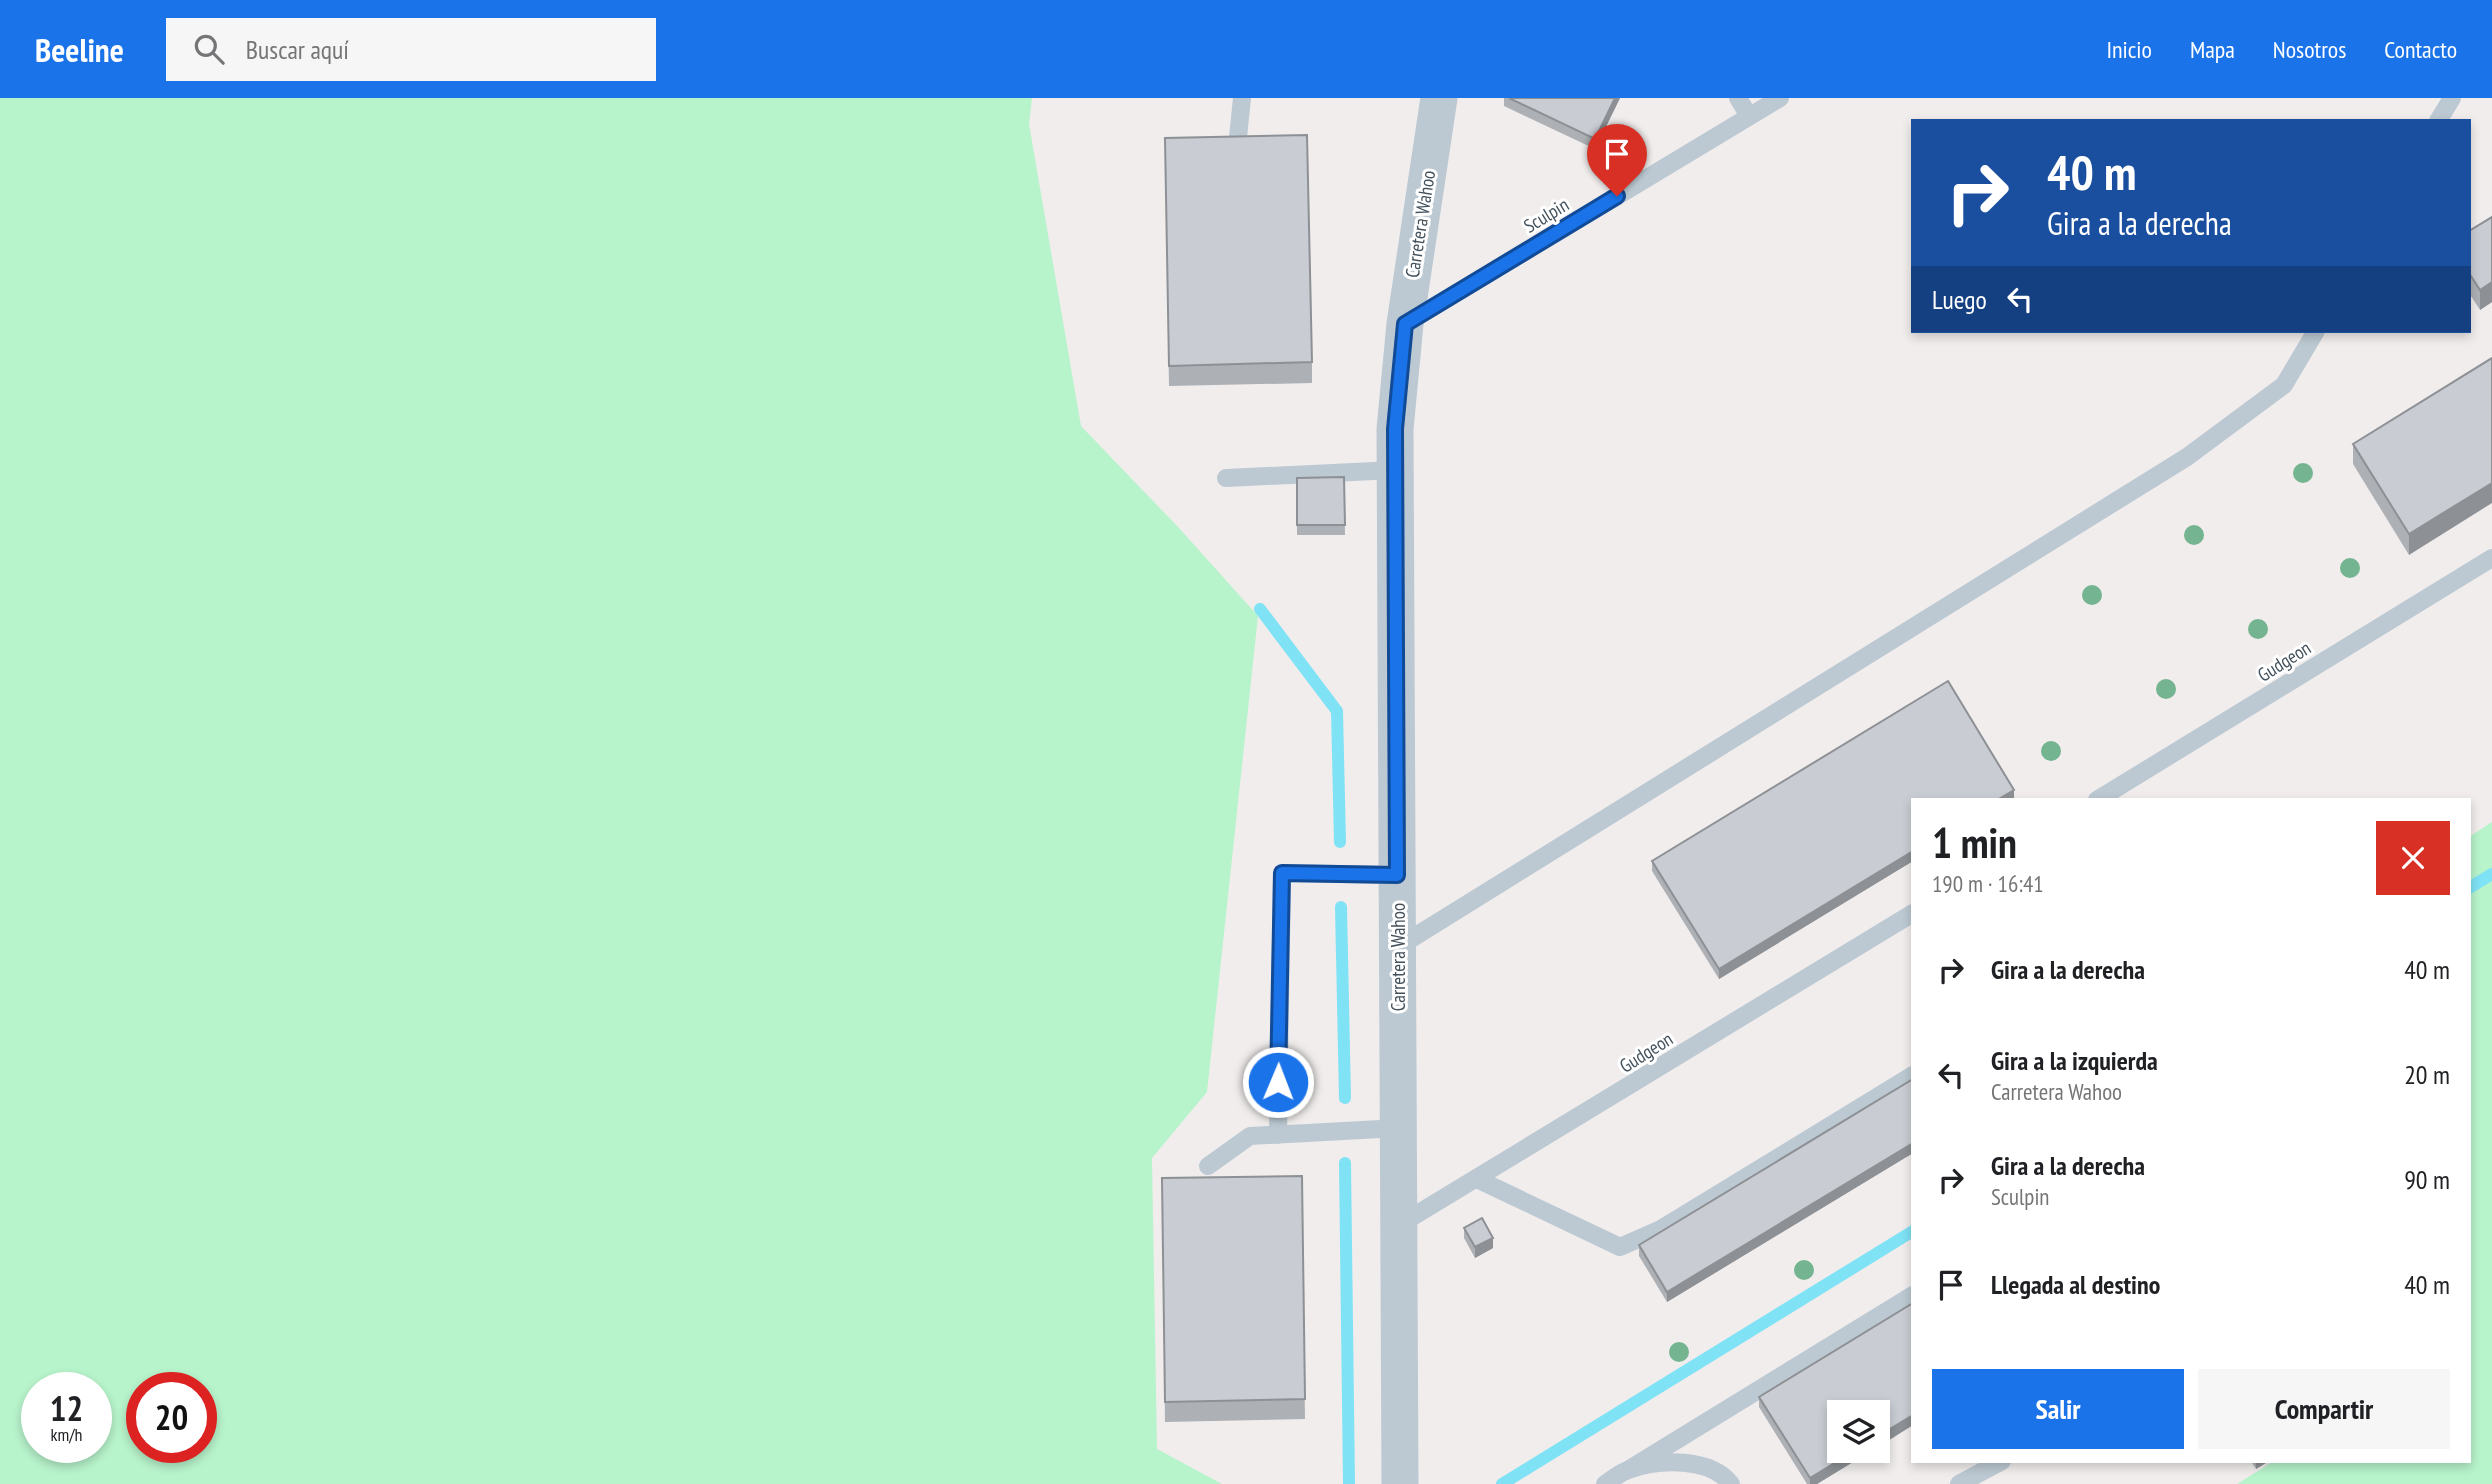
<!DOCTYPE html>
<html lang="es">
<head>
<meta charset="utf-8">
<style>
	:root { --surface:#fff; --page:#f6f6f6; --text:#202124; --muted:#757577; --accent:#1a73e8 }
	body { margin:0; font-family:"PT Sans Narrow",sans-serif; background:var(--page); color:var(--text); height:100vh; display:flex; flex-direction:column; font-size:26px; white-space:nowrap }
	* { box-sizing:border-box; margin:0 }
	p { font-size:23px; color:var(--muted) }
	.icon { flex:none; width:38px; height:38px; fill:none; stroke:currentColor; stroke-width:2; stroke-linecap:round; stroke-linejoin:round }
	.map { position:relative; flex:1; overflow:hidden }
	.panel { position:absolute; left:1911px; top:700px; width:560px; height:665px; display:flex; flex-direction:column; background:var(--surface); border-radius:0px; box-shadow:0 4px 10px #0003 }
	.panel>* { flex:none }
	.banner { position:absolute; left:1911px; top:21px; width:560px; height:214px; border-radius:0px; box-shadow:0 4px 10px #0003; background:#1a4fa0; color:#fff; overflow:hidden }
	.fabs { position:absolute; left:1827px; top:1302px; display:grid; gap:14px }
	.fabs a { display:grid; place-items:center; width:63px; height:63px; border-radius:0px; background:var(--surface); box-shadow:0 4px 10px #0003; font-size:35px }
	.speed { position:absolute; left:21px; top:1274px; display:flex; gap:14px; font-size:35px; font-weight:700; text-align:center }
	.speed>* { display:grid; place-content:center; width:91px; height:91px; border-radius:50%; background:var(--surface); box-shadow:0 4px 10px #0003; line-height:1 }
	.speed small { font-size:18px; font-weight:400 }
	.speed .limit { border:10px solid #d22; background:#fff; color:#111 }
	.pin { position:absolute; display:grid; place-items:center; width:60px; height:60px; color:#fff; margin:-72px -30px; border-radius:50% 50% 50% 0; rotate:-45deg; box-shadow:0 0 7px #0007 }
	.pin .icon { rotate:45deg }
	.me { position:absolute; width:77px; margin:-38px; rotate:1deg; stroke-linejoin:round; filter:drop-shadow(0 0 5px #0008) }
	.turn { display:flex; align-items:center; gap:24px; height:147px; padding:0 21px; font-size:32px }
	.turn .icon { width:91px; height:91px; stroke-width:2.5 }
	.turn b { display:block; font-size:49px; line-height:60px }
	.then { display:flex; align-items:center; height:66px; padding:0 21px; background:#0003; gap:14px; font-size:26px }
	.round { display:grid; place-items:center; flex:none; width:74px; height:74px; border-radius:0px; background:var(--page) }
	.headline { display:flex; align-items:center; justify-content:space-between; height:119px; padding:0 21px }
	h1 { font-size:42px; font-weight:800; line-height:52px }
	.action { display:flex; gap:14px; margin-top:auto; padding:14px 21px }
	.action a { flex:1; height:80px; border-radius:0px; background:var(--accent); color:#fff; font-size:28px; font-weight:800; line-height:80px; text-align:center }
	.action a+a { background:var(--page); color:var(--text) }
	ul { padding:0; list-style:none }
	li { display:flex; align-items:center; gap:21px; height:105px; padding:0 21px }
	li div { flex:1 }
	li b { display:block; font-size:26px }
	li em { font-style:normal }
	header { display:flex; align-items:center; gap:42px; box-sizing:border-box; height:98px; padding:0 35px; background:var(--accent); color:#fff }
	header strong { font-size:33px }
	nav { display:flex; gap:38px; margin-inline-start:auto; font-size:24px }
	.search { width:490px; height:63px; background:var(--page); display:flex; align-items:center; gap:18px; box-sizing:border-box; padding:0 24px; border-radius:0px; color:var(--muted); font-size:26px }
	.map>svg:first-child { display:block }
	.green { fill:#b7f3cb; fill-rule:evenodd }
	.lines { fill:none; stroke-linecap:round; stroke-linejoin:round }
	.stream { stroke:#7fe2f5; stroke-width:12 }
	.lane { stroke:#bcc9d2; stroke-width:18 }
	.street { stroke:#bcc9d2; stroke-width:37 }
	.tree { fill:#74b490 }
	.wall { fill:#adb0b5 }
	.shaded-wall { fill:#8d9094 }
	.building { fill:#c9cdd3; stroke:#8d9094; stroke-width:2 }
	.route-casing { stroke:#114b97; stroke-width:18 }
	.route { stroke:#1a73e8; stroke-width:12 }
	.labels { text-anchor:middle; dominant-baseline:central; stroke-width:6; stroke-linejoin:round; paint-order:stroke }
	.street-label { font-size:19px; fill:#44525d; stroke:#fff }
</style>
</head>
<body>
<header>
<strong>Beeline</strong>
<div class="search"><svg class="icon" aria-label="search" viewBox="0 0 24 24"><circle cx="10" cy="10" r="6"/><path d="M15 15l6 6"/></svg>Buscar aquí</div>
<nav><a>Inicio</a><a>Mapa</a><a>Nosotros</a><a>Contacto</a></nav>
</header>
<div class="map">
<svg width="2492" height="1386" viewBox="0 0 2492 1386">
	<rect width="100%" height="100%" fill="#f1eded"/>
	<path class="green" d="M0 0H1032L1029 26 1081 328 1179 430 1258 518 1207 994 1152 1060 1157 1351 1222 1386H0ZM37 1290H96V1349H37ZM142 1290H201V1349H142Z
		M2492 724V1386H2237L2274 1363H2469V739Z"/>
	<g class="lines">
		<path class="stream" d="M1260 511 1337 613 1340 744
			M2469 790 2492 776
			M1341 809 1345 1000
			M1345 1065 1349 1386
			M1502 1386 1913 1133"/>
		<path class="lane" d="M1738 0 1749 18
			M2438 23 2452 0
			M1236 59 1242 0
			M1405 226 1780 0
			M1226 380 1395 372
			M2097 702 2492 460
			M1398 849 2187 359 2284 287 2316 233
			M1278 1037 1282 775 1397 777
			M1208 1068 1250 1038 1399 1030
			M1477 1081 1620 1149 1661 1131 1913 977
			M1399 1127 1913 815
			M1628 1372 1913 1197
			M1605 1386C1612 1381 1620 1375 1628 1372 1659 1361 1710 1359 1731 1386
			M1959 1386 2002 1363"/>
		<path class="street" d="M1400 1386 1395 331 1405 226 1439 0"/>
	</g>
	<g class="tree">
		<circle cx="2303" cy="375" r="10"/>
		<circle cx="2194" cy="437" r="10"/>
		<circle cx="2350" cy="470" r="10"/>
		<circle cx="2092" cy="497" r="10"/>
		<circle cx="2258" cy="531" r="10"/>
		<circle cx="2166" cy="591" r="10"/>
		<circle cx="2051" cy="653" r="10"/>
		<circle cx="1804" cy="1172" r="10"/>
		<circle cx="1679" cy="1254" r="10"/>
	</g>
	<path class="wall" d="M1504 0H1620L1595 51 1504 8Z
		M1165 40 1312 264V285L1169 288Z
		M2492 119V204L2480 212 2469 195V133Z
		M2492 260 2409 457 2353 366V346Z
		M1344 379 1345 437H1297V380Z
		M1948 583 2014 692V702H1913V763L1719 881 1652 773V763Z
		M1913 981V1055L1667 1204 1639 1158V1147Z
		M1302 1078 1305 1321 1165 1324 1162 1080Z
		M1464 1130 1493 1150 1475 1160 1464 1140Z
		M1913 1205V1327L1878 1349V1314H1839V1353H1871L1817 1386H1807L1759 1309V1299Z
		M2251 1363H2269L2256 1371Z"/>
	<path class="shaded-wall" d="M1615 0H1620L1595 51V41Z
		M2492 184V204L2480 212V192Z
		M2492 385V405L2409 457V436Z
		M2014 692V702H1997Z
		M1913 753V763L1719 881V871Z
		M1913 1045V1055L1667 1204V1194Z
		M1493 1140V1150L1475 1160V1149Z
		M1913 1317V1327L1878 1349V1338Z
		M1854 1353H1871L1817 1386H1810V1380Z
		M2256 1363H2269L2256 1371Z"/>
	<path class="building" d="M1509 0H1615L1595 41Z
		M1307 37 1312 264 1169 268 1165 40Z
		M2492 119V184L2480 192 2469 175V133Z
		M2492 260V385L2409 436 2353 346Z
		M1344 379 1345 427H1297V380Z
		M1948 583 2014 692 1997 702H1913V753L1719 871 1652 763Z
		M1913 981V1045L1667 1194 1639 1147Z
		M1302 1078 1305 1301 1165 1304 1162 1080Z
		M1482 1120 1493 1140 1475 1149 1464 1130Z
		M1913 1205V1317L1878 1338V1314H1839V1353H1854L1810 1380 1759 1299Z"/>
	<g class="lines">
		<defs>
			<path id="route" d="M1278 984 1282 775 1397 777 1395 331 1405 226 1617 98"/>
		</defs>
		<use href="#route" class="route-casing"/>
		<use href="#route" class="route"/>
	</g>
	<g class="labels">
		<g class="street-label">
			<text transform="translate(1546 117) rotate(-31)">Sculpin</text>
			<text transform="translate(1420 126) rotate(-81)">Carretera Wahoo</text>
			<text transform="translate(2284 563) rotate(-32)">Gudgeon</text>
			<text transform="translate(1398 859) rotate(-90)">Carretera Wahoo</text>
			<text transform="translate(1646 954) rotate(-32)">Gudgeon</text>
		</g>
	</g>
</svg>
<div class="fabs">
<a><svg class="icon" aria-label="layers" viewBox="0 0 24 24"><path d="M12 4l9 5-9 5-9-5zM3 14l9 5 9-5"/></svg></a>
</div>
<div class="speed"><div>12<small>km/h</small></div><div class="limit">20</div></div>
<div class="pin" style="left:1617px;top:98px;background:#d93025"><svg class="icon" aria-label="arrive" viewBox="0 0 24 24"><path d="M6 21V4h12l-3 4 3 4H6"/></svg></div>
<svg class="me" style="left:1278px;top:984px" viewBox="-20 -20 40 40"><circle r="17" fill="#1a73e8" stroke="#fff" stroke-width="3"/><path d="M0-11L8 9 0 5-8 9z" fill="#fff"/></svg>
<div class="banner">
<div class="turn"><svg class="icon" aria-label="right" viewBox="0 0 24 24"><path d="M7 20v-9h11M14 6l5 5-5 5"/></svg><div><b>40 m</b>Gira a la derecha</div></div>
<div class="then">Luego<svg class="icon" aria-label="left" viewBox="0 0 24 24"><path d="M17 20v-9H6M10 6l-5 5 5 5"/></svg></div>
</div>
<section class="panel">
<div class="headline"><div><h1>1 min</h1><p>190 m · 16:41</p></div><a class="round" style="background:#d93025;color:#fff"><svg class="icon" aria-label="close" viewBox="0 0 24 24"><path d="M6 6l12 12M18 6L6 18"/></svg></a></div>
<ul>
<li><svg class="icon" aria-label="right" viewBox="0 0 24 24"><path d="M7 20v-9h11M14 6l5 5-5 5"/></svg><div><b>Gira a la derecha</b></div><em>40 m</em></li>
<li><svg class="icon" aria-label="left" viewBox="0 0 24 24"><path d="M17 20v-9H6M10 6l-5 5 5 5"/></svg><div><b>Gira a la izquierda</b><p>Carretera Wahoo</p></div><em>20 m</em></li>
<li><svg class="icon" aria-label="right" viewBox="0 0 24 24"><path d="M7 20v-9h11M14 6l5 5-5 5"/></svg><div><b>Gira a la derecha</b><p>Sculpin</p></div><em>90 m</em></li>
<li><svg class="icon" aria-label="arrive" viewBox="0 0 24 24"><path d="M6 21V4h12l-3 4 3 4H6"/></svg><div><b>Llegada al destino</b></div><em>40 m</em></li>
</ul>
<div class="action"><a>Salir</a><a>Compartir</a></div>
</section>
</div>
</body>
</html>
